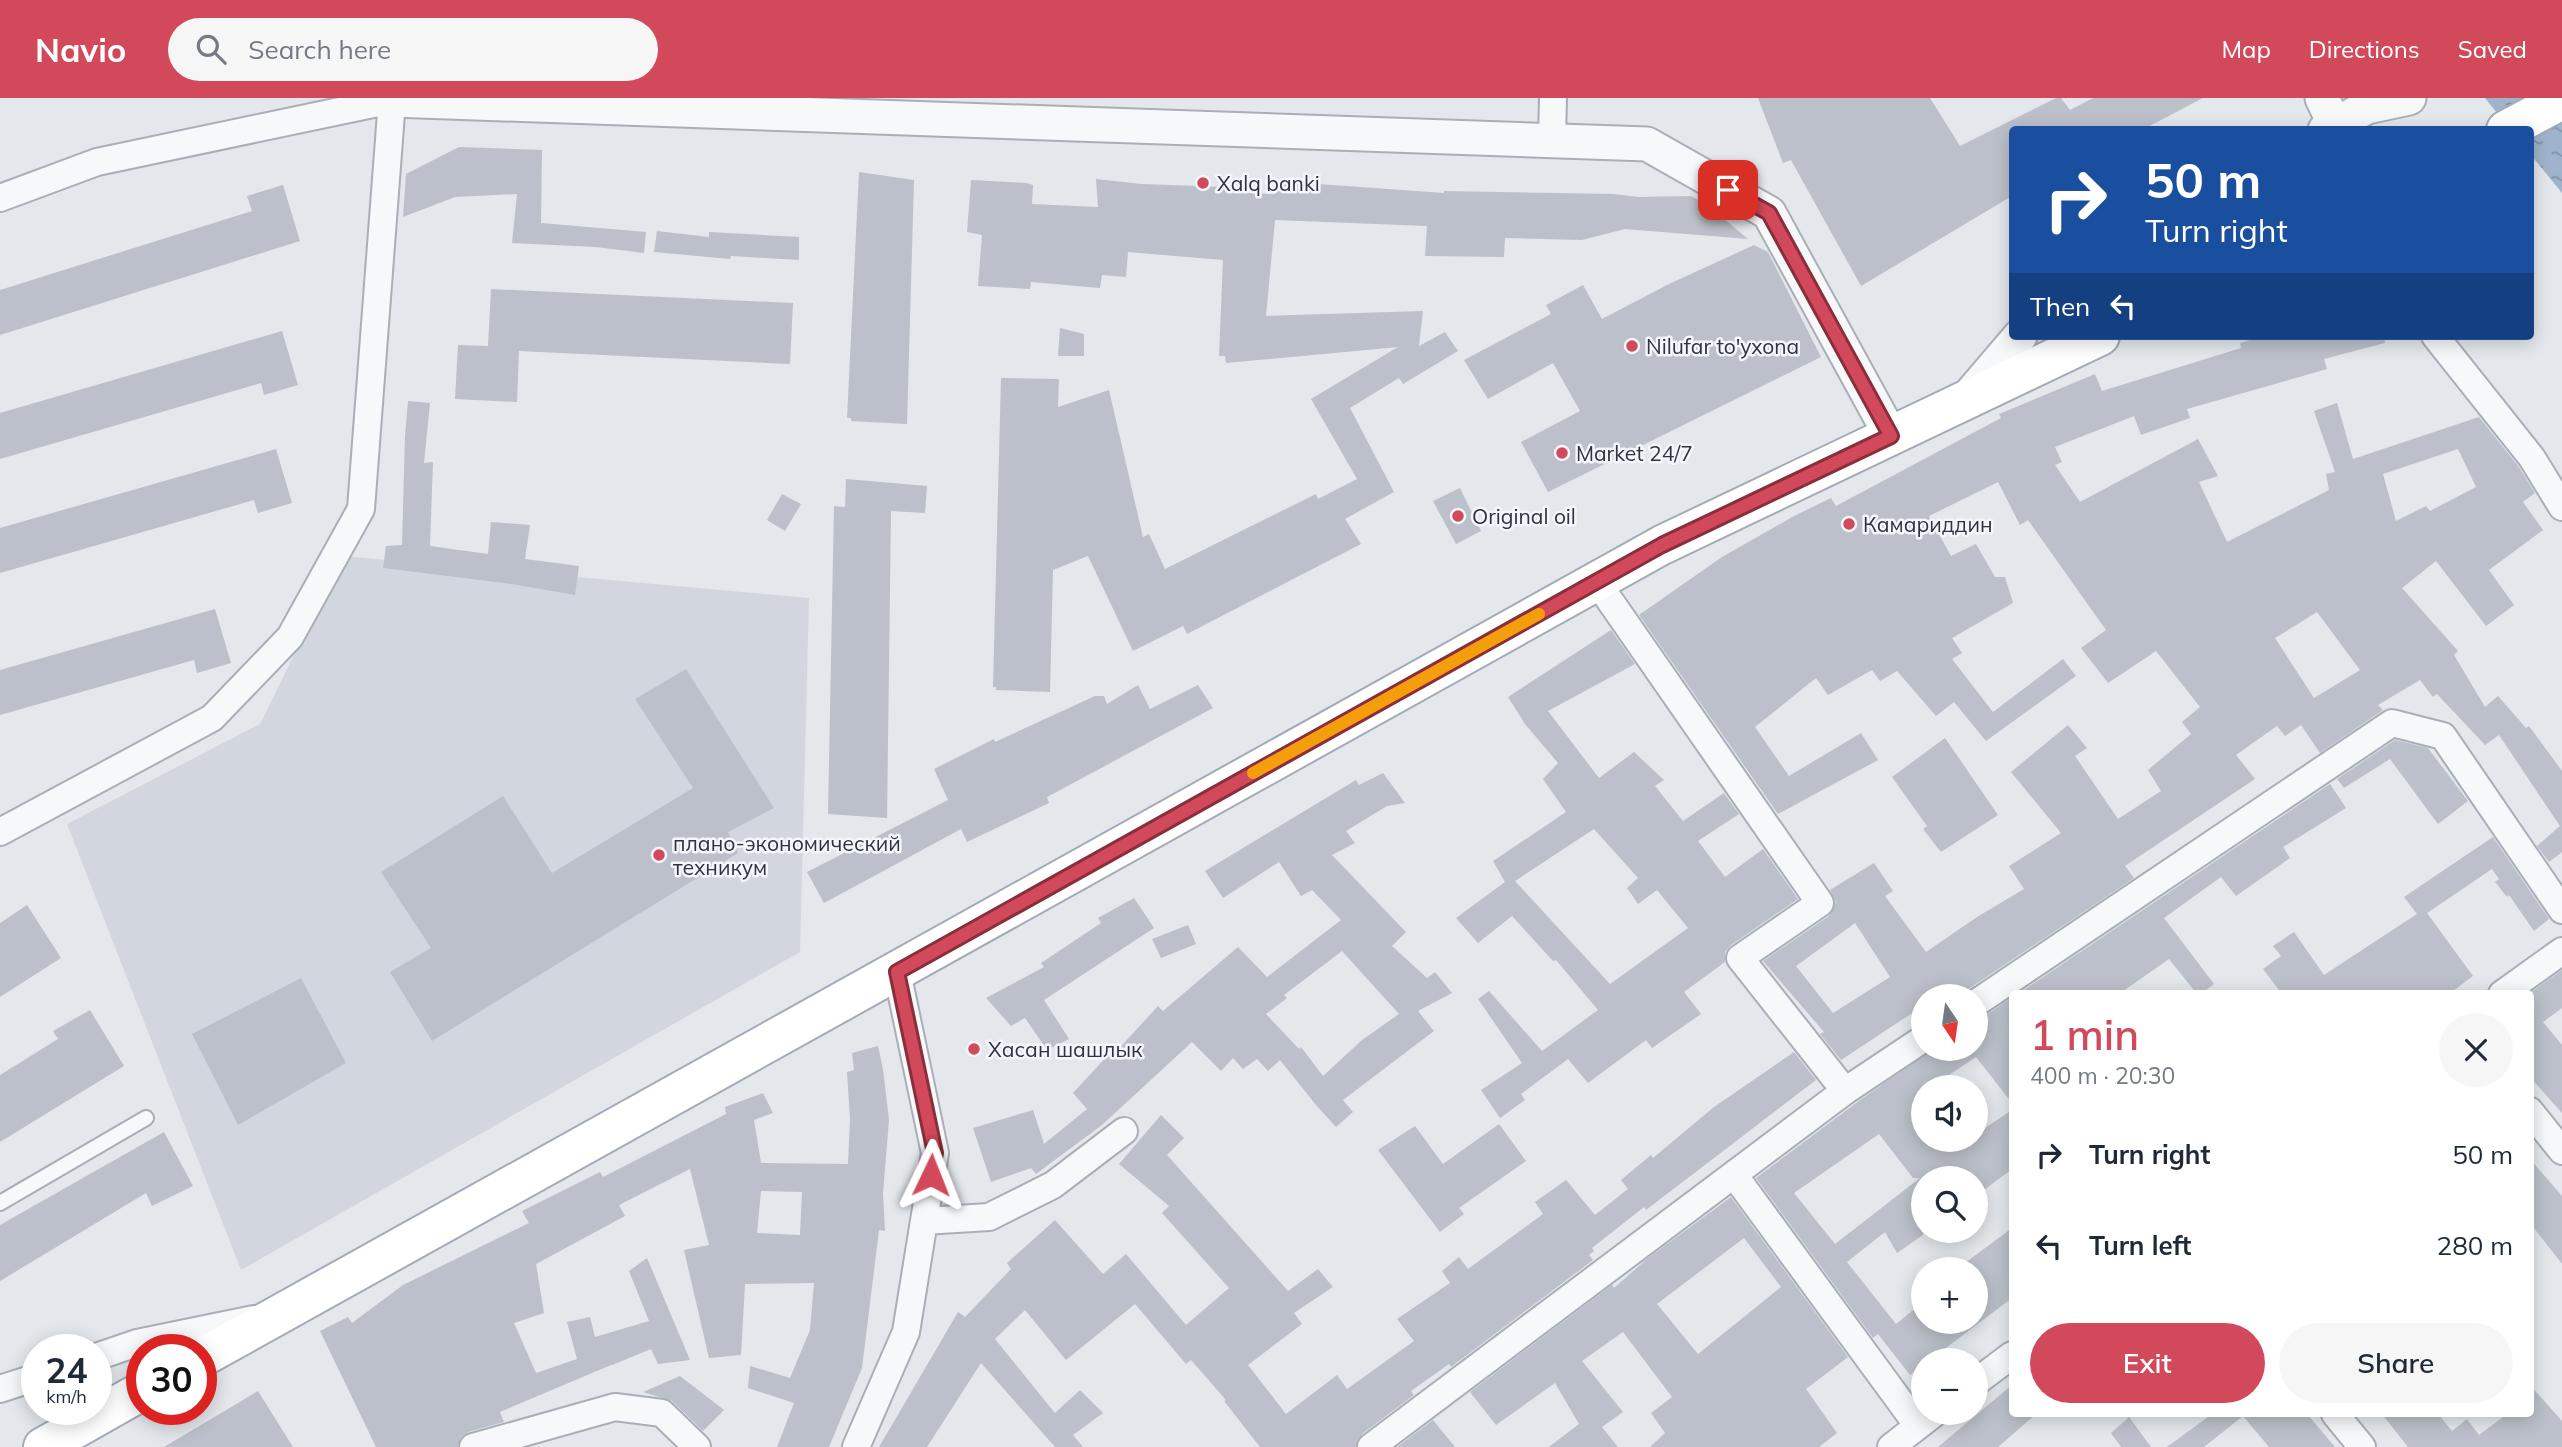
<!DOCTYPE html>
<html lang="en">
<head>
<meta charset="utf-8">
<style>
	:root { --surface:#fff; --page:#f6f6f7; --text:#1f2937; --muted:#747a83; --accent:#d1495b }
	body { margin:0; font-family:Mulish,sans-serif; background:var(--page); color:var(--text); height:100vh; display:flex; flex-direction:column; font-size:26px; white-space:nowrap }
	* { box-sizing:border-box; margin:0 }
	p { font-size:23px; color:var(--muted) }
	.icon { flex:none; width:38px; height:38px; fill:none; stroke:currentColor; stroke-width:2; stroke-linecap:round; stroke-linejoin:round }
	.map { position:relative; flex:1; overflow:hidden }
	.sheet { position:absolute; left:2009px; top:892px; width:525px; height:427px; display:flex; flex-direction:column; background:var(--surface); border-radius:7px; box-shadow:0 4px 18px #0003 }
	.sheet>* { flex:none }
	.top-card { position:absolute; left:2009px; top:28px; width:525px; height:214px; border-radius:7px; box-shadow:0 4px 18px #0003; background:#1a4fa0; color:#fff; overflow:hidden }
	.needle { width:46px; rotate:167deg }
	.buttons { position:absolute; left:1911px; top:886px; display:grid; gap:14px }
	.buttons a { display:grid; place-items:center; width:77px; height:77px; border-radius:50%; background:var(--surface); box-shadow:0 4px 18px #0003; font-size:35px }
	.speed { position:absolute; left:21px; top:1236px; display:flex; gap:14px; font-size:35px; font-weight:700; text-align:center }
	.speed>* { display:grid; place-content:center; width:91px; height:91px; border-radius:50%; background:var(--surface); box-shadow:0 4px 18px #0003; line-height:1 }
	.speed small { font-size:18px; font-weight:400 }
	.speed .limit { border:10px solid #d22; background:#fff; color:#111 }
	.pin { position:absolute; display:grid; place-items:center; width:60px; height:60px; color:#fff; margin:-30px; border-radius:14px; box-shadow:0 4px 10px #0006 }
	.me { position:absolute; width:77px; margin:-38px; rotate:2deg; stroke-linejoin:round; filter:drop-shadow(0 0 5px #0008) }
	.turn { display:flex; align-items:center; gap:24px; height:147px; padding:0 21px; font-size:32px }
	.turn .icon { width:91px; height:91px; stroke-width:2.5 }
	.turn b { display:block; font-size:49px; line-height:60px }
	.then { display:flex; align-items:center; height:66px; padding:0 21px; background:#0003; gap:14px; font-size:26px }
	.round { display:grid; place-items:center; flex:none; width:74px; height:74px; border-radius:37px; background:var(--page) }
	.overview { display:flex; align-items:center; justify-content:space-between; height:119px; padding:0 21px }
	h1 { font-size:42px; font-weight:600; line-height:52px; color:var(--accent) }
	.action { display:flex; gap:14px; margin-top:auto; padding:14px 21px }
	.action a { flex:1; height:80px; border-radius:42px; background:var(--accent); color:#fff; font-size:28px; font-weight:600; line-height:80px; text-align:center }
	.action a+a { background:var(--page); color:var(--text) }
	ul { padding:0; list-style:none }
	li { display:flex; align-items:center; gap:21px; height:91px; padding:0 21px }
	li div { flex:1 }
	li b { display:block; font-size:26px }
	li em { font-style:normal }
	header { display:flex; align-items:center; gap:42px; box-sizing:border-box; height:98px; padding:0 35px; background:var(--accent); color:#fff }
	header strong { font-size:33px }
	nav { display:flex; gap:38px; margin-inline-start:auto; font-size:24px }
	.search { width:490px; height:63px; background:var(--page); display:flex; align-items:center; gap:18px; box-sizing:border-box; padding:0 24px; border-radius:38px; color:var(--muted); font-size:26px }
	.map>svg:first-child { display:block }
	.built { fill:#d2d6de }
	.water { fill:url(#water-ripples) }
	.building { fill:#bbc0ca; fill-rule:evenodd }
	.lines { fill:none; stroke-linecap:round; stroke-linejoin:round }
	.service-casing { stroke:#a9aeb7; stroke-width:18 }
	.minor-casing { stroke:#a9aeb7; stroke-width:30 }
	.tertiary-casing { stroke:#a9aeb7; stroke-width:37 }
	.primary-casing { stroke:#a3abb8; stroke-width:42 }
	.service { stroke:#f7f8fa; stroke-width:14 }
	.minor { stroke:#f7f8fa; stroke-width:26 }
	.tertiary { stroke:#f7f8fa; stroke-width:33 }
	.primary { stroke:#fff; stroke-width:38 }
	.route-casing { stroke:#882f3b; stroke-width:18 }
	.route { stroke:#d1495b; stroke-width:12 }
	.slow { stroke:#f59e0b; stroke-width:12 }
	.poi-dot { fill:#d1495b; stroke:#f4f6f9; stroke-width:2.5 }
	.labels { text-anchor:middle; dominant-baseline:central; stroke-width:5; stroke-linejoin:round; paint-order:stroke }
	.poi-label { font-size:21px; fill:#2b3445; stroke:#f4f6f9; text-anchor:start }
</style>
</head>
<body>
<header>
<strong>Navio</strong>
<div class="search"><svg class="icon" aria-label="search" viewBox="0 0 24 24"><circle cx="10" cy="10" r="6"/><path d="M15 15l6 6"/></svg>Search here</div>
<nav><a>Map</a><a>Directions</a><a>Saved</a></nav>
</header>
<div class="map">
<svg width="2562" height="1349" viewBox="0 0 2562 1349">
	<defs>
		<pattern id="water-ripples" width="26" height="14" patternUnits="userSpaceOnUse" patternTransform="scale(1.75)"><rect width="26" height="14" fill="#9fb4cc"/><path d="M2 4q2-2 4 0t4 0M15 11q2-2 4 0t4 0" fill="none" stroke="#8293a7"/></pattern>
	</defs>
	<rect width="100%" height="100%" fill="#e4e7ec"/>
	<path class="built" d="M343 458 809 500 800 854 241 1172 67 726 260 626Z"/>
	<path class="water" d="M2485 0H2562V95L2531 57 2530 32 2510 31Z"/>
	<path class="building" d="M1758 0H1930L1960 48 2056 0H2061L2070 12 2093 0H2203L2142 32H2012V98L1861 188 1791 62 1783 65Z
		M459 49 542 52 541 125 646 134 644 155 596 149 512 145 517 96 455 99 403 119 406 76Z
		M859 74 914 82 907 326 851 323V320H847Z
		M1096 81 1141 86 1226 89V94L1275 96 1276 83 1444 95V93L1613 96 1638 99 1691 98 1709 108 1748 141 1625 131 1582 142 1505 140 1504 159 1425 158 1427 128 1275 122 1266 218 1423 213 1419 248 1445 234 1458 253 1403 286 1399 280 1350 310 1394 394 1345 421 1361 446 1187 536 1183 528 1133 553 1088 458 1053 472 1050 594 996 592V589H993L1001 280 1059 281 1058 309 1109 292 1143 439 1149 436 1165 471 1316 396 1318 401 1357 381 1311 301 1398 249 1226 265 1225 258H1219L1223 162 1128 154 1126 179 1102 177 1100 190 1031 184 1030 191 978 188 982 137 967 134 971 82 1027 85 1033 87 1032 106 1098 109Z
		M283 87 300 143 0 237V192L252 113 247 98Z
		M657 133 709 139V134L799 139V162L731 158 730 161 654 154Z
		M1754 147 1768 154 1821 259 1548 394 1521 344 1580 313 1553 265 1488 301 1464 262 1551 216 1546 207 1583 187 1602 221 1667 187Z
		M491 191 793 205 790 266 519 253 517 304 455 301 458 247 488 248Z
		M1060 230 1084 236V258H1058Z
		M282 233 298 287 264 297 261 285 0 361V315Z
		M2263 238H2384L2385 245 2324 261 2327 271 2187 311 2190 320 2141 337 2134 318 2055 349 2062 364 2055 367 2080 404 2198 341 2218 378 2199 384 2227 444 2329 392 2326 376 2335 374 2314 313 2337 305 2353 361 2479 319 2519 369 2535 395 2523 404 2543 432 2489 472 2514 507 2486 528 2436 463 2402 490 2458 553 2454 557 2485 609 2498 598 2526 630 2529 628 2562 673V754L2549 764 2537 748 2560 728 2499 637 2485 647 2437 596 2433 599 2420 582 2378 607 2383 612 2320 655 2301 627 2285 638 2277 628 2236 657 2255 681 2125 768 2134 780 1967 892 1962 898H1923V908L1841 962 1820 936 1824 934 1763 863 1829 818 1836 804 1830 792 1874 765 1893 793 1885 798 1926 854 1977 819 2024 791 2009 768 2061 735 2011 674 2068 627 2087 650 2075 658 2118 721 2161 693 2148 672 2191 636 2182 624 2200 609 2156 553 2108 585 2081 550 2106 532 2028 422 2020 427 1998 384 1929 418 1951 458 1976 446 1995 479H2005L2013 505 1952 540 1962 555 1952 561 1993 614 2063 561 2076 578 1986 643 1954 604 1936 618 1897 573 1880 583 1872 572 1828 597 1816 580 1755 629 1789 678 1861 635 1878 662 1778 716 1639 517 1722 459 1796 417 1831 400 1836 408 2001 320 1999 316 2095 276 2102 293 2241 250 2240 245ZM2458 351 2476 389 2430 413 2426 408 2396 423 2383 376ZM2317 514 2360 572 2314 600 2275 540ZM1855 825 1890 879 1833 915 1796 868Z
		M408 303 430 305 424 365 433 364 430 448 488 456 491 424 530 427 525 461 579 468 575 497 512 486 383 470 386 448 402 447 405 338Z
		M276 351 292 405 258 415 254 402 0 475V430Z
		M846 381 927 388 925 415 891 413 887 720 828 716 834 408 845 409Z
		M1460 390 1481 433 1456 446 1433 403Z
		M782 396 801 406 785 433 767 422Z
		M215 511 231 565 197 575 194 562 0 617V572Z
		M1611 532 1635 566 1548 613 1599 680 1634 654 1664 682 1655 688 1683 723 1724 695 1739 716 1698 743 1725 779 1763 751 1798 801 1731 847 1725 854V864L1684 894 1701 916 1652 950 1646 942 1588 985 1568 961 1521 996 1525 1002 1500 1020 1481 992 1522 965 1478 901 1489 893 1542 953 1598 912 1556 862 1553 863 1512 818 1478 845 1456 820 1505 784 1493 763 1566 714 1543 681 1558 665 1525 626 1508 599ZM1594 731 1638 780 1627 790 1638 806 1657 792 1688 830 1610 886 1515 783Z
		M686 571 774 710 728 734 738 755 432 943 390 874 431 850 381 774 503 698 552 775 693 690 635 601Z
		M1138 587 1150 611 1198 587 1213 610 1047 699 1049 705 967 744 961 731 824 805 807 774 948 702 934 671 994 641 995 644 1095 598H1104L1107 606Z
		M1945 640 1998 717 1941 754 1923 731 1927 728 1892 679Z
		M2395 642 2428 650 2468 703 2438 726 2390 661 2344 690 2337 681Z
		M1383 675 1405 705 1387 708 1346 733 1355 745 1332 757 1406 834 1392 848 1427 880 1435 874 1452 895 1418 913 1434 933 1343 1002 1353 1014 1336 1029 1316 1007 1280 962 1268 973 1257 961 1243 971 1233 960 1221 973 1192 944 1102 1027 1036 1076 1031 1070 991 1084 973 1030 1033 1012 1044 1046 1087 1011 1073 995 1110 955 1113 957 1158 908 1163 913 1238 849 1267 879 1341 822 1312 792 1301 798 1279 764 1223 800 1205 773 1356 682 1359 687ZM1342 853 1399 916 1362 942 1323 978 1301 949 1299 951 1266 916 1287 900 1284 897Z
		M2330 686 2346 710 2283 749 2290 760 2236 798 2221 779 2164 820 2214 886 2201 896H2197L2169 861 2119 896H2018Z
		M2493 739 2549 821 2534 833 2509 797 2507 799 2495 784 2499 781 2492 771 2427 815 2473 878 2449 896H2282L2263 871 2281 858 2273 848 2294 834 2324 877 2417 816 2404 799Z
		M1134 800 1154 830 1044 902 1069 941 1047 952 1025 920 1011 928 986 900 1044 869 1041 865 1101 825 1098 820Z
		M27 807 61 860 0 899V825Z
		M1188 827 1196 846 1161 860 1152 841Z
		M2562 872V910L2543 924 2562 947V1015L2530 979V895Z
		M301 880 346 965 238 1027 192 936Z
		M2012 899V1005L1976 959 1931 989H1923V1041H1950L1956 1049 1968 1041H1976V1036L2012 1012V1071L1976 1098V1080H1923V1137L1897 1155 1885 1134 1847 1164 1896 1226 1923 1204V1223H1976V1171H1957L2012 1130V1200L1930 1262H1923V1267L1910 1277 1878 1236 1873 1240 1756 1080 1860 1002 1935 950H1976V921L1985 918ZM1879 1036 1913 1080H1920L1835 1146 1794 1095Z
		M90 912 124 968 0 1044V977L58 941 53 933Z
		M878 948 883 971 889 1022 883 1095 885 1133 879 1132 862 1270 829 1349H777L794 1305 748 1290 750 1268 790 1280 810 1232 814 1185 745 1186 741 1257 709 1260 684 1152 709 1147 690 1071 619 1107 625 1118 536 1166 544 1215 514 1225 536 1275 577 1261 567 1224 590 1219 595 1239 649 1223 629 1173 647 1160 690 1262 658 1266 651 1251 612 1267 610 1266 611 1267 500 1314 504 1324 468 1334 461 1339 458 1349H376L320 1233 348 1219 352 1225 403 1187 529 1125 522 1113 600 1074 603 1079 726 1016 725 1009 763 995 773 1015 754 1022 761 1065 848 1066 850 1021 847 974 854 972 852 955ZM761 1093 802 1094 800 1137 757 1135Z
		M1794 954 1816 982 1646 1112 1644 1109 1592 1150 1594 1153 1589 1157 1593 1162 1451 1269 1449 1266 1411 1293 1414 1297 1362 1336 1356 1349H1260L1224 1303 1226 1302 1191 1262 1186 1266 1135 1206 1066 1262 1025 1212 995 1241 1055 1315 1080 1292 1103 1315 1073 1337 1083 1349H1055L981 1265 927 1349H879L958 1214 965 1219 1011 1171 1007 1165 1055 1122 1103 1176 1126 1156 1186 1227 1229 1190 1162 1115 1169 1108 1119 1066 1161 1017 1184 1040 1167 1057 1288 1193 1318 1171 1333 1189 1294 1215 1302 1226 1248 1267 1286 1316 1337 1277 1347 1291 1414 1243 1397 1221 1450 1185 1442 1173 1459 1159 1468 1171 1543 1116 1535 1104 1566 1082 1595 1117 1628 1091 1621 1082 1651 1057 1653 1060 1714 1009Z
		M1499 1026 1526 1063 1459 1110 1464 1116 1440 1134 1378 1052 1415 1028 1443 1066Z
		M164 1034 193 1088 152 1108 146 1095 0 1183V1127Z
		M2530 1061 2562 1098V1166L2530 1125Z
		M1731 1099 1848 1259 1806 1291 1837 1335 1819 1349H1650L1665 1335 1651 1315 1672 1299 1623 1234 1582 1263 1623 1314 1602 1329 1618 1349H1549L1579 1326 1555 1285 1496 1327 1470 1294 1612 1187 1614 1190 1648 1160ZM1744 1140 1781 1189 1698 1256 1657 1206Z
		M680 1278 724 1312 703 1333 672 1303 643 1294Z
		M2012 1287V1316H2036L1998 1349H1938Z
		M2530 1287 2562 1323V1349H2408L2382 1316H2438L2452 1333 2467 1321 2479 1337 2507 1316H2530Z
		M258 1293 293 1349H164Z
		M2212 1316H2307L2335 1349H2269L2243 1318 2204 1349H2167Z
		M2129 1319 2151 1349H2121L2111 1335Z
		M1433 1322 1455 1349H1397Z"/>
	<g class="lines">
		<defs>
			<path id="service" d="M0 1105 146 1020"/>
			<path id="minor" d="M1552 42 1553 0
				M0 100 97 64 392 2 361 411 290 539 212 620 0 734
				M2435 238 2532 360 2562 409
				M1597 484 1820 805 1740 860 1845 993
				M2502 896 2562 853
				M1976 905 2392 625 2443 638 2562 812
				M2530 1013 2562 1053
				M1735 1078 1918 1328
				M924 1123 989 1119 1053 1087 1124 1033
				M96 1259 137 1245 254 1221
				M1976 1284 2012 1257
				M0 1291 37 1279
				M2335 1316 2362 1349
				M473 1349 615 1309 662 1315 697 1349
				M856 1349 906 1234 935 1055 897 874
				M1371 1349 1845 993 1923 941
				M1891 1349 1936 1314"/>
			<path id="tertiary" d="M392 0V2L1647 46 1769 115 1891 338
				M2322 0 2334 25
				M2325 32 2367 9 2409 0
				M1967 300 2020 238"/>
			<path id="primary" d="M2506 32 2562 2
				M201 1260 1662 447 2100 238
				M43 1349 142 1293"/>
		</defs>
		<use href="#service" class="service-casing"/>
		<use href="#minor" class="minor-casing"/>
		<use href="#tertiary" class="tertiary-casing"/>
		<use href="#primary" class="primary-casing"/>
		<use href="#service" class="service"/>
		<use href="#minor" class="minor"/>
		<use href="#tertiary" class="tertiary"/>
		<use href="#primary" class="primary"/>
	</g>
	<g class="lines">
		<defs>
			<path id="route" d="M931 1077 935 1055 897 874 1662 447 1891 338 1769 115 1728 92"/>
		</defs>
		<use href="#route" class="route-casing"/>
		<use href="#route" class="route"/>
		<path class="slow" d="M1253 675 1539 516"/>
	</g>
	<g class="poi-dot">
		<circle cx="1203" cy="85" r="7"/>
		<circle cx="1632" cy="248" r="7"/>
		<circle cx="1562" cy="355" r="7"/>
		<circle cx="1458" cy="418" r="7"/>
		<circle cx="1849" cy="426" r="7"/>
		<circle cx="659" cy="757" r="7"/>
		<circle cx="974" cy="951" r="7"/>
	</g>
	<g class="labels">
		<g class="poi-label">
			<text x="1217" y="85">Xalq banki</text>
			<text x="1646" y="248">Nilufar to'yxona</text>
			<text x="1576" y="355">Market 24/7</text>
			<text x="1472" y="418">Original oil</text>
			<text x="1863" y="426">Камариддин</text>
			<text x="673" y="745">плано-экономический<tspan x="673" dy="24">техникум</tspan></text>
			<text x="988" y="951">Хасан шашлык</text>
		</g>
	</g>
</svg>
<div class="buttons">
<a><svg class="needle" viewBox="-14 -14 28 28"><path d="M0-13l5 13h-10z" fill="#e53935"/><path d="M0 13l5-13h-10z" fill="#747a83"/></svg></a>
<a><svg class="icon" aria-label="sound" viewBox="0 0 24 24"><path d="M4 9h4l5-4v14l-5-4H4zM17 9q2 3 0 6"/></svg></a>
<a><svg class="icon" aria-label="search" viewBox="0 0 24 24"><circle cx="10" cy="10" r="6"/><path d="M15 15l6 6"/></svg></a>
<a>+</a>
<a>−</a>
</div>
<div class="speed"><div>24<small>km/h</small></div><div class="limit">30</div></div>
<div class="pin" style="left:1728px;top:92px;background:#d93025"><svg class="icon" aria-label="arrive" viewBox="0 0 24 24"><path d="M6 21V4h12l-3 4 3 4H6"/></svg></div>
<svg class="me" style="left:931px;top:1077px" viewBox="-20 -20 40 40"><path d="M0-17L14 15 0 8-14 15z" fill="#d1495b" stroke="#fff" stroke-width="4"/></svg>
<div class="top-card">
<div class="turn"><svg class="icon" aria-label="right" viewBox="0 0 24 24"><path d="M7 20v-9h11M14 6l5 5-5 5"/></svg><div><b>50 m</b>Turn right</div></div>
<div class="then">Then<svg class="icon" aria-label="left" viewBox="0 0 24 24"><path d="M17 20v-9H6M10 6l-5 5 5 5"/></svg></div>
</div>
<section class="sheet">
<div class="overview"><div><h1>1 min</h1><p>400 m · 20:30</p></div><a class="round"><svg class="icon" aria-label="close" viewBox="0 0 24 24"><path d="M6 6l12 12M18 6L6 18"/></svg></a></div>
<ul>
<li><svg class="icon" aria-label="right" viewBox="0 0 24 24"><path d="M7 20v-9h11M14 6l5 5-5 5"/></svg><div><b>Turn right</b></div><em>50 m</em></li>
<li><svg class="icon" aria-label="left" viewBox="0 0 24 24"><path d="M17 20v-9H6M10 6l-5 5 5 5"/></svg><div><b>Turn left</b></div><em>280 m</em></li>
</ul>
<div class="action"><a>Exit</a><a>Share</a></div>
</section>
</div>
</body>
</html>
